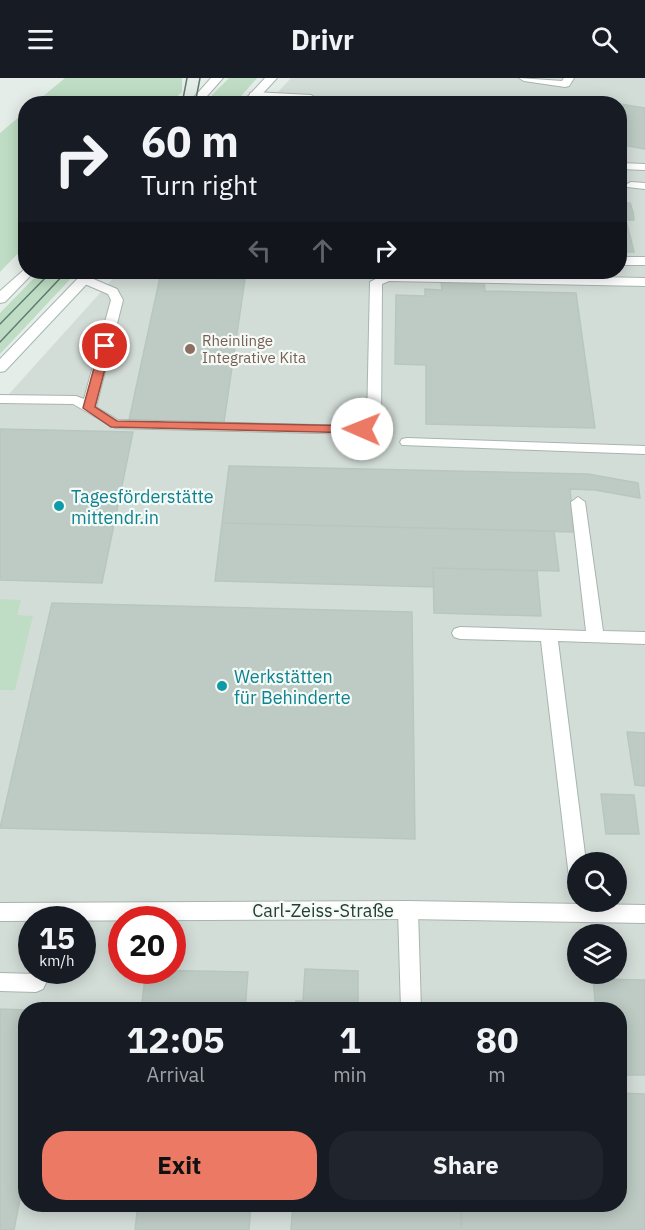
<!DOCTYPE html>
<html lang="en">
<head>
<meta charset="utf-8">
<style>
	:root { --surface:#171b24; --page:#20242c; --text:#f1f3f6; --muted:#9ea1a6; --accent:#ec7964 }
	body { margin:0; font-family:"IBM Plex Sans",sans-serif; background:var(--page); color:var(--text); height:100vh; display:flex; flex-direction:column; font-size:22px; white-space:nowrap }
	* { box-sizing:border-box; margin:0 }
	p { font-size:20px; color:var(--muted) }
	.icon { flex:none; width:33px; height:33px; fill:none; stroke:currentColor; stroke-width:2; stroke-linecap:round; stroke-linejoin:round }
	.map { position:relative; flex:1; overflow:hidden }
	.drawer { position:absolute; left:18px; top:924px; width:609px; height:210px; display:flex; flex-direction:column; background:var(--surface); border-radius:24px; box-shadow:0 3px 15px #0003 }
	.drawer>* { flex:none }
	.top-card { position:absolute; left:18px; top:18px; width:609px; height:183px; border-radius:24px; box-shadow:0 3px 15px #0003; background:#171b24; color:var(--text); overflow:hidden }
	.fabs { position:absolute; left:567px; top:774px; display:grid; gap:12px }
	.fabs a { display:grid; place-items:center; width:60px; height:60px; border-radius:50%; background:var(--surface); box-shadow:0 3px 15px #0003; font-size:30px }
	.speed { position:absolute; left:18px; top:828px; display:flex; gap:12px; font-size:30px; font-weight:700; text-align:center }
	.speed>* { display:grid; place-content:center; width:78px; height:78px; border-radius:50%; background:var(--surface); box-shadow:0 3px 15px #0003; line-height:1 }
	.speed small { font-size:15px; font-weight:400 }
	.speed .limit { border:9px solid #d22; background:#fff; color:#111 }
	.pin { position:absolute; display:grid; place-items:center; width:51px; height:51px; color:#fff; margin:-26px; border:3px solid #fff; border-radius:50%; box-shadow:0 2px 6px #0007 }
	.me { position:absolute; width:66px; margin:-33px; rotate:271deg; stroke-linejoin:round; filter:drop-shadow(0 0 4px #0008) }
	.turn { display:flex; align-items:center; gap:21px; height:126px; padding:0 24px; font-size:27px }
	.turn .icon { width:78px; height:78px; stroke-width:2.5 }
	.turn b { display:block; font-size:42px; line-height:51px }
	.lanes { display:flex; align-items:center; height:57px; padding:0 24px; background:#0003; justify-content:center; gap:30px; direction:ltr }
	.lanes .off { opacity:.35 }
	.eta { display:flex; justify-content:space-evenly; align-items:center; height:102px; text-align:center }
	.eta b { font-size:36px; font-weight:800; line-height:42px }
	.action { display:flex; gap:12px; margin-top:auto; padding:12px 24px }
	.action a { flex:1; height:69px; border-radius:24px; background:var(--accent); color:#111; font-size:24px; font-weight:800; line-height:69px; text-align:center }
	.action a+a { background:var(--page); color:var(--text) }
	header { display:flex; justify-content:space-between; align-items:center; height:78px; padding:0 24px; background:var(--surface); font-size:27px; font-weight:800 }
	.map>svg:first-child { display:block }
	.built { fill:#d3ddd8; fill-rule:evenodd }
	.green { fill:#bfddc4 }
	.building { fill:#bdcbc4; stroke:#b7c7bf; stroke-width:1.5 }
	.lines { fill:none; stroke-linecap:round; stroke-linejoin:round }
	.service-casing { stroke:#a7b5af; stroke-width:2 }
	.minor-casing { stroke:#a7b5af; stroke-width:2 }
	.secondary-casing { stroke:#a3b9af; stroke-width:2 }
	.service { fill:#fff; fill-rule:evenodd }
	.minor { fill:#fff; fill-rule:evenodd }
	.secondary { fill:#fff; fill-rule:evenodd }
	.tram { stroke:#5f7a70; stroke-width:1.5 }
	.route { fill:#ec7964; stroke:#994f41; stroke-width:1.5 }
	.education-dot { fill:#8d6e63; stroke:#f5faf7; stroke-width:2 }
	.culture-dot { fill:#0f9aa8; stroke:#f5faf7; stroke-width:2 }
	.labels { text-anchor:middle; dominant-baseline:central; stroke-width:4.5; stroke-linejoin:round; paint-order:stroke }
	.far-education-label { font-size:15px; fill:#785e54; stroke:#f5faf7; text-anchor:start }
	.culture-label { font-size:18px; fill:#0d838f; stroke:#f5faf7; text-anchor:start }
	.street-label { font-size:18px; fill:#243f35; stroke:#f5faf7 }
</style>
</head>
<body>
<header><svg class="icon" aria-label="menu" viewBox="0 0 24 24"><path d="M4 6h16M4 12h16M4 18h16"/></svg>Drivr<svg class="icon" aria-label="search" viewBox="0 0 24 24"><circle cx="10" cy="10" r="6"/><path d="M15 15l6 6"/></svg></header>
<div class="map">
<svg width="645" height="1152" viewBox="0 0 645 1152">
	<rect width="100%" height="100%" fill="#e5ede9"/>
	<path class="built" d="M291 0H645V1152H0V326L119 194H620V26L268 25ZM578 784H616V824H578ZM32 842H82V892H32ZM122 842H172V892H122ZM578 856H616V896H578ZM26 932H620V1126H26Z"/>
	<path class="green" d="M65 0H182V14L170 25H35Z
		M229 0H257L235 25H204Z
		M25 34V168L0 194V55Z
		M40 194H77L0 276V235Z
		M0 521 21 522 17 537 33 538 15 612H0Z"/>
	<path class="building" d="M620 26 645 30V71L622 67 620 73Z
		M620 115 622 125H630L633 134 634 142H626L634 174H620Z
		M394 194H489V196Z
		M160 199 245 201 224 344 129 342Z
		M441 203 484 204 485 213 576 215 595 350 426 346V287L395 286 396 217 425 218V211L442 212Z
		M0 351 133 354 102 505 0 502Z
		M229 388 588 396 638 405 640 420 595 412 570 411 574 454 222 445Z
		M222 445 554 453 559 493 433 490 434 509 215 503Z
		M433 490 537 493 541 538 434 535Z
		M52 525 412 534 415 761 0 750Z
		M627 654 645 655V708L635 707Z
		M601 716 634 717 639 756H606Z
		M305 891 358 893V932H295L296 923H303Z
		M146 892 248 894 245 932H141Z
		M593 901 645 902V997H620V932H596Z
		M0 931 26 932V1090L14 1152H0Z
		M620 1015 645 1016V1152H462L461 1126H620Z
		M138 1126H251L249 1152H135Z
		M293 1126H461V1152H291Z"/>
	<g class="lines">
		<defs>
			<path id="service" d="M519 0 562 3 564 0H574L569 8 565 9 524 3Z
				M254 14 311 17 316 20V26L250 19V15Z
				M620 85 645 86V92L620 91Z
				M631 104 645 105V111L627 109 625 107Z
				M620 179H645V187H620Z
				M387 195 645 200V208L389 203 382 206 381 345 362 356 115 350 73 326 0 325V317L76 318 84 321 111 222 108 216 80 204 78 201 80 198 84 197 117 211 123 222 96 329 118 342 359 348 367 343 370 204Z
				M407 360 645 368V376L402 367 400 364 402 361Z
				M578 419 585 424 603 553 645 554V566L558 563 586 784H578V807L571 804 569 799 541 563 460 561 454 559 452 555 454 551 460 549 586 553 571 424Z
				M408 824 415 826 418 832 421 932H401L398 832 401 826Z
				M0 895 36 896 43 899 46 905 43 911 36 914 0 913Z"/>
			<path id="minor" d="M408 823 645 827V845L408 841 0 843V825Z"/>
			<path id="secondary" d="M211 0H223L200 26H188Z
				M265 0H277L253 26H241Z
				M26 190V194H34L5 224 0 225V213Z
				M84 194H98L5 293 0 294V281Z"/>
		</defs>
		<use href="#service" class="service-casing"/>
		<use href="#minor" class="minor-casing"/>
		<use href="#secondary" class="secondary-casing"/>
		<use href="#service" class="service"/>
		<use href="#minor" class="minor"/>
		<use href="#secondary" class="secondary"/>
		<path class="tram" d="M182 26 187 0
			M195 26 200 0
			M0 246 51 194
			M0 264 66 194"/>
	</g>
	<path class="route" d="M105 265 111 268 95 329 117 343 362 348 368 351 362 355 111 349 83 330 100 268Z"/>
	<circle class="education-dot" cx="190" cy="271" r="6"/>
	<g class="culture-dot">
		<circle cx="59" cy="428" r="6"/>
		<circle cx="222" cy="608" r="6"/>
	</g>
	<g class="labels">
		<g class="far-education-label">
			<text x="202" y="262">Rheinlinge<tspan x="202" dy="17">Integrative Kita</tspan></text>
		</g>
		<g class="culture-label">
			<text x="71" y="418">Tagesförderstätte<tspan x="71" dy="21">mittendr.in</tspan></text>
			<text x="234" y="598">Werkstätten<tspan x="234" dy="21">für Behinderte</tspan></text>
		</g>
		<g class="street-label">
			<text x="323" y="832">Carl-Zeiss-Straße</text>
		</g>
	</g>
</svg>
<div class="fabs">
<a><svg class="icon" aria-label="search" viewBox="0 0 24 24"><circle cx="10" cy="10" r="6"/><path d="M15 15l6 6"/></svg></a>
<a><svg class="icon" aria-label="layers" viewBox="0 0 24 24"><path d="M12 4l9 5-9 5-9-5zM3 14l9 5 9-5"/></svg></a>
</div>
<div class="speed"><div>15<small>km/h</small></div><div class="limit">20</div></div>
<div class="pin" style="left:105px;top:268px;background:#d93025"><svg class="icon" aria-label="arrive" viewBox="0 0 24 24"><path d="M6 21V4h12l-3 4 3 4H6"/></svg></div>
<svg class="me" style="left:362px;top:351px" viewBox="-20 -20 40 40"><circle r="19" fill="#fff"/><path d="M0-13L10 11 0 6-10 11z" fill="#ec7964"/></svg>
<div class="top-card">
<div class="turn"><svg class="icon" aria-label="right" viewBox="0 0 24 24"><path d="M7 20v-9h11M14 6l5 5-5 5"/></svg><div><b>60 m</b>Turn right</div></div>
<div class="lanes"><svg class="icon off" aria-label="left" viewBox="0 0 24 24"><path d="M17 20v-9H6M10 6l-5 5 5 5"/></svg><svg class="icon off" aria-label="ahead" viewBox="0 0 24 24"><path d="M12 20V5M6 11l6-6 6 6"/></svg><svg class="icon" aria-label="right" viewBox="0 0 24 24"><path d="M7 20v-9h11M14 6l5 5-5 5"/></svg></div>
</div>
<section class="drawer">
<div class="eta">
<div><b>12:05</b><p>Arrival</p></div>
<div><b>1</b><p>min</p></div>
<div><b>80</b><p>m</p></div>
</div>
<div class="action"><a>Exit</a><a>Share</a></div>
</section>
</div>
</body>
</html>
